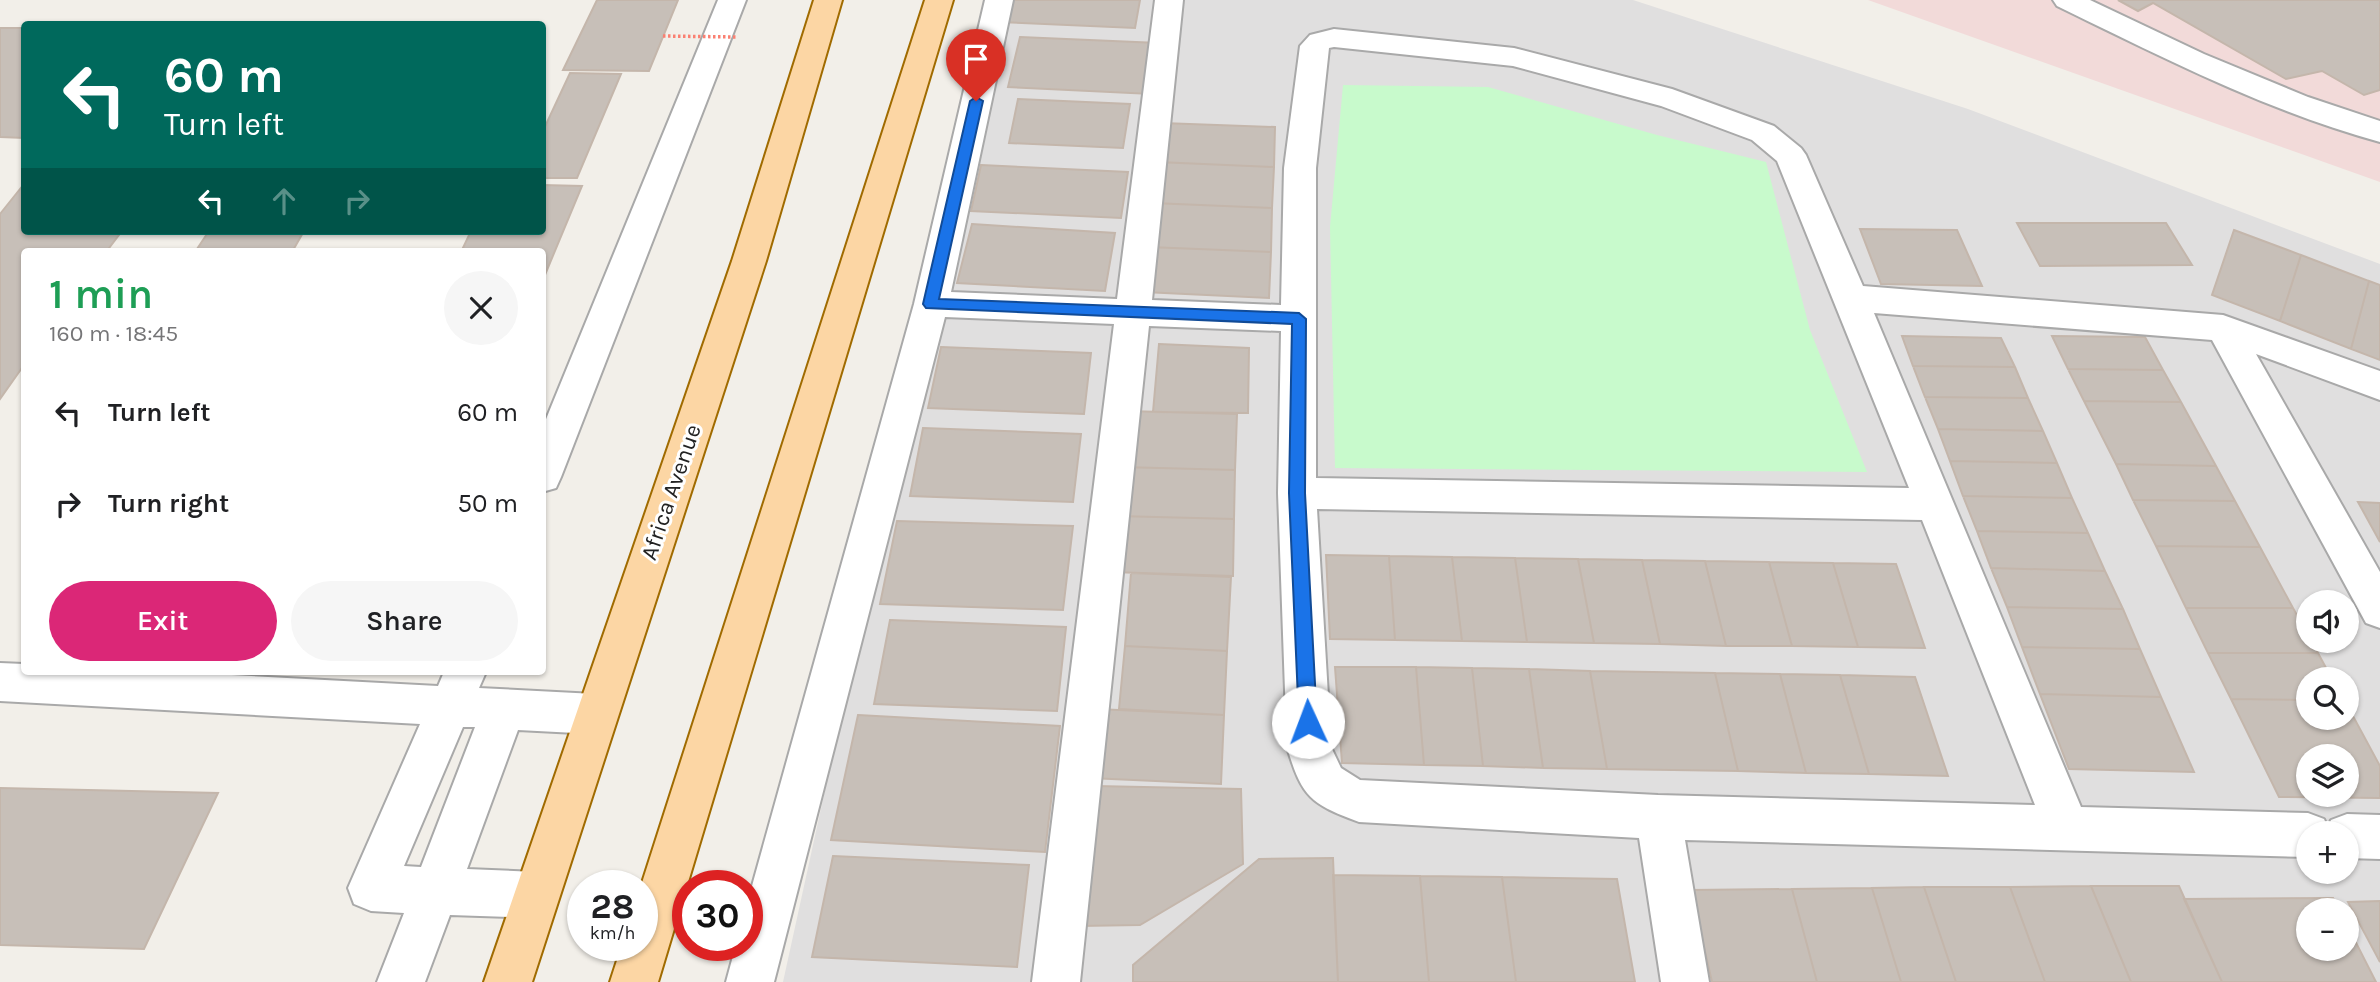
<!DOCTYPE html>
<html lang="en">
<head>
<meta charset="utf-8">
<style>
	:root { --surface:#fff; --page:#f6f6f6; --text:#202124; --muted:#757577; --accent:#db2777 }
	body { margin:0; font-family:Karla,sans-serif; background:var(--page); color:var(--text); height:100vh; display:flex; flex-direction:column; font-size:26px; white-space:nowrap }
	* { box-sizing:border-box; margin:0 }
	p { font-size:23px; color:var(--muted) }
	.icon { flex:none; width:38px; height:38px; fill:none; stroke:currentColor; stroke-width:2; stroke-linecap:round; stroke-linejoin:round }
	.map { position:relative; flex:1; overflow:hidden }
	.details { position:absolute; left:21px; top:248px; width:525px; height:427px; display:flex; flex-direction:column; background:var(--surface); border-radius:7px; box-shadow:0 2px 5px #0004 }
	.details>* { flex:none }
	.guide { position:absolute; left:21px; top:21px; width:525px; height:214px; border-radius:7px; box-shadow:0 2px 5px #0004; background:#00695c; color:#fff; overflow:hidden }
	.tools { position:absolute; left:2296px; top:590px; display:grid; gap:14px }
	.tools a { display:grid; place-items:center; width:63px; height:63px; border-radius:50%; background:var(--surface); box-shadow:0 2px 5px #0004; font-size:35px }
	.speed { position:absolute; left:567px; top:870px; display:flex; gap:14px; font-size:35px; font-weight:700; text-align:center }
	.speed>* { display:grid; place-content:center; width:91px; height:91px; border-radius:50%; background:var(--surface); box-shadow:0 2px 5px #0004; line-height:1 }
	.speed small { font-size:18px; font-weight:400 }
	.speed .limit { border:10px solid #d22; background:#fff; color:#111 }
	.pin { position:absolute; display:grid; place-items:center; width:60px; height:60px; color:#fff; margin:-72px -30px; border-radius:50% 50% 50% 0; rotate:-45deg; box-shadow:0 0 7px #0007 }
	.pin .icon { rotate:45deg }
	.me { position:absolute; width:77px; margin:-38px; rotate:358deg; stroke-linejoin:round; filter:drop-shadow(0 0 5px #0008) }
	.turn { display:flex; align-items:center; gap:24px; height:147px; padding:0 28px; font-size:32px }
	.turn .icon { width:91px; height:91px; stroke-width:2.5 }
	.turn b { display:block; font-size:49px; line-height:60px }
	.lanes { display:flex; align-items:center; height:66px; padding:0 28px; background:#0003; justify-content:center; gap:35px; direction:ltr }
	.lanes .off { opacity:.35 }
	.round { display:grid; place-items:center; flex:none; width:74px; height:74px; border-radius:37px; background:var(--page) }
	.headline { display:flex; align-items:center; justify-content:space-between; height:119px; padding:0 28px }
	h1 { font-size:42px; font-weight:600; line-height:52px; color:#1e9e55 }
	.primary-button { display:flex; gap:14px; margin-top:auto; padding:14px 28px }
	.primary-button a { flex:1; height:80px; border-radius:42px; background:var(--accent); color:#fff; font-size:28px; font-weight:600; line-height:80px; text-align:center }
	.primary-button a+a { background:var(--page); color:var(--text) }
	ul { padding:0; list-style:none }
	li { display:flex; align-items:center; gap:21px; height:91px; padding:0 28px }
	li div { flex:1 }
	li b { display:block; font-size:26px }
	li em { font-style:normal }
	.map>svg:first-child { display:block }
	.residential { fill:#e0dfdf; fill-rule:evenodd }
	.commercial { fill:#f2dad9 }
	.park { fill:#c8facc }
	.building { fill:#c7bfb8; stroke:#c4b6ab; stroke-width:2; fill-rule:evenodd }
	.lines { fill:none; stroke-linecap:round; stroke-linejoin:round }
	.minor-casing { stroke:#a9a9a9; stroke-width:4 }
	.major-casing { stroke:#a06b00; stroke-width:4 }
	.minor { fill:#fff; fill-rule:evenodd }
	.major { fill:#fcd6a4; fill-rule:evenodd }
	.path-bridge { stroke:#fa8072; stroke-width:3.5; stroke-dasharray:2.5 2.5; stroke-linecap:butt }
	.route { fill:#1a73e8; stroke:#114b97; stroke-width:2 }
	.labels { text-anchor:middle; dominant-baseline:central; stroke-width:6; stroke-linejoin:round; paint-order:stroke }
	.street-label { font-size:23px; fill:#222; stroke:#fff }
</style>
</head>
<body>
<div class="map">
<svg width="2380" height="982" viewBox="0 0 2380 982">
	<rect width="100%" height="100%" fill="#f2efe9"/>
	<path class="residential" d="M998 0H1633L1968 109 2380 264V982H783ZM2308 602H2347V640H2308ZM2308 679H2347V718H2308ZM2308 756H2347V794H2308ZM2308 833H2347V872H2308ZM2308 910H2347V948H2308Z"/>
	<path class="commercial" d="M1868 0H2380V182Z"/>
	<path class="park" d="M1343 85 1488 87 1657 135 1766 162 1810 330 1867 472 1335 468 1330 227Z"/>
	<path class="building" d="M597 0H678L649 71 563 70Z
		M1005 0H1140L1135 28 999 22Z
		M2118 0H2380V90L2364 95 2322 71 2286 79 2153 3 2138 11Z
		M0 28H24V138L0 137Z
		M1020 37 1158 43 1151 94 1008 87Z
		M570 73 621 74 577 178H542V133Z
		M1018 99 1130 104 1123 148 1009 143Z
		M1162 123 1275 127 1274 167 1158 162Z
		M1158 162 1274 167 1272 208 1153 203Z
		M981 165 1128 172 1121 218 971 211Z
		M24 184V231H122L106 252H24V365L0 399V214Z
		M542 185 582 186 542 282V252H461L471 231H542Z
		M1153 203 1272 208 1271 252 1149 247Z
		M2017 223H2166L2192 265 2040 266Z
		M972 224 1115 233 1105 291 957 283Z
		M1860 229 1957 230 1982 286 1881 284Z
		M2234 230 2301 255 2280 321 2212 295Z
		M209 231H304L292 252H195Z
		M1149 247 1271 252 1269 298 1144 292Z
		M2301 255 2369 281 2351 349 2280 321Z
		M2369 281 2380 285V360L2351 349Z
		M1902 336 2001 338 2015 367 1913 366Z
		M2052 336 2145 337 2163 370 2068 369Z
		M1159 344 1249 348 1248 413 1153 412Z
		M941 347 1091 353 1084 414 928 408Z
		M1913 366 2015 367 2028 398 1925 397Z
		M2068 369 2163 370 2181 402 2084 401Z
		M1925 397 2028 398 2043 431 1938 429Z
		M2084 401 2181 402 2216 466 2116 464Z
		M1126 411 1237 414 1235 470 1121 467Z
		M923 428 1081 434 1073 502 910 496Z
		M1938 429 2043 431 2057 463 1950 461Z
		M1950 461 2057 463 2072 498 1963 496Z
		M2116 464 2216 466 2235 501 2133 500Z
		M1121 467 1235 470 1234 519 1117 516Z
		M1963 496 2072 498 2088 533 1977 531Z
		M2133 500 2235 501 2260 547 2156 546Z
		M2358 502 2380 503V542Z
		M1117 516 1234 519 1233 576 1112 572Z
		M897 521 1073 526 1063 610 880 604Z
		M1977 531 2088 533 2105 571 1991 568Z
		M2156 546 2260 547 2293 608H2186Z
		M1326 555 1389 556 1395 640 1330 639Z
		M1389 556 1452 557 1462 641 1395 640Z
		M1452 557 1515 558 1527 642 1462 641Z
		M1515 558 1578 559 1594 643 1527 642Z
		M1578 559 1642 560 1660 644 1594 643Z
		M1642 560 1705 561 1726 646 1660 644Z
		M1705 561 1769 562 1792 646H1726Z
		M1769 562 1833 563 1858 647 1792 646Z
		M1833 563 1896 564 1925 648 1858 647Z
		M1991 568 2105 571 2123 609 2007 607Z
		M1131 573 1231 577 1227 651 1125 646Z
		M2007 607 2123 609 2140 649 2022 647Z
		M2186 608H2293L2308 635V640H2311L2318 653H2208Z
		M890 620 1066 627 1057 711 874 704Z
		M1125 646 1227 651 1224 715 1119 709Z
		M2022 647 2140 649 2161 697 2040 694Z
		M2208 653H2318L2332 679H2308V700L2231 699Z
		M1335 667H1416L1424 765 1342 763Z
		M1416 667 1472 668 1483 766 1424 765Z
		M1472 668 1529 669 1543 768 1483 766Z
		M1529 669 1590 671 1607 769 1543 768Z
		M1590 671 1715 673 1738 771 1607 769Z
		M1715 673 1780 674 1806 773 1738 771Z
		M1780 674 1840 675 1869 774 1806 773Z
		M1840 675 1915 677 1948 776 1869 774Z
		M2040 694 2161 697 2194 772 2069 769Z
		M2231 699 2308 700V718H2347V705L2380 766V798L2279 797ZM2308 756H2347V794H2308Z
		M1097 709 1224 715 1221 784 1090 778Z
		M858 715 1060 726 1045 852 831 840Z
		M1095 786 1241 789 1243 864 1140 925 1079 926Z
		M0 788 218 793 144 949 0 945Z
		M833 856 1029 865 1017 967 812 957Z
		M1333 858 1338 982H1133V965L1259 859Z
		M1333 875 1420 876 1429 982H1338Z
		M1420 876 1502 877 1516 982H1429Z
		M1502 877 1617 879 1635 982H1516Z
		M2091 886H2179L2222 982H2131Z
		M2091 886 2131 982H2045L2010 887Z
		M1924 887H2010L2045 982H1956Z
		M1924 887 1956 982H1901L1872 888Z
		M1872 888 1901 982H1817L1792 889Z
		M1792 889 1817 982H1712L1691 890Z
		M2333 898 2339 910H2308V948H2347V925L2376 982H2222L2184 899Z
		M2380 901V962L2348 902Z"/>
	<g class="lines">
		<defs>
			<path id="minor" d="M718 0H746L561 477 556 488 542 492V429Z
				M985 0H1013L951 292 1117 299 1155 0H1183L1152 300 1281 305 1284 168 1300 46 1310 35 1334 29 1514 48 1672 89 1774 126 1801 148 1806 155 1863 286 2223 315 2380 371V400L2256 354 2380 572V628L2366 623 2212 340 1874 313 2081 807 2308 813 2324 819 2328 828 2331 820 2347 814 2380 815V859L2347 858V833H2308V857L1685 840 1709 982H1661L1639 838 1359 822C1311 804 1302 798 1287 747L1278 493 1281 331 1149 326 1080 982H1032L1114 324 945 317 774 982H726L736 945H747V904L914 304ZM1334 47 1513 66 1661 106 1752 140 1777 161 1909 488 1316 478V168L1329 48ZM1317 509 1922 520 2035 805 1658 795 1360 780 1341 768 1331 747Z
				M2053 0H2090L2204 54 2308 97 2380 121V142C2267 111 2162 57 2057 6Z
				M0 663 24 664V672H174L438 686 444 672H486L479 688 595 694 610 700 617 714 610 728 595 734 518 730 467 869 536 872 553 878 559 895 553 912 536 918 450 915 425 982H377L404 913 371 911 354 904 348 888 420 724 0 701ZM463 727H475L421 867 404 866Z"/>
			<path id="major" d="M814 0H842L766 261 532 982H484L732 261Z
				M925 0H953L658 982H610L622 945H642L641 886Z"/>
		</defs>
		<use href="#minor" class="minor-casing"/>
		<use href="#major" class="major-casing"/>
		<use href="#minor" class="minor"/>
		<use href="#major" class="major"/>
		<path class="path-bridge" d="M663 36 736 37"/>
	</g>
	<path class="route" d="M976 97 983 101 939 299 1299 313 1306 319 1305 493 1317 722 1314 728 1308 730 1302 728 1299 722 1289 493 1292 324 926 308 923 304 970 101Z"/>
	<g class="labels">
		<g class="street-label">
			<text transform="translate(671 492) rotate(-71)">Africa Avenue</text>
		</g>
	</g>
</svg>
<div class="tools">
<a><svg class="icon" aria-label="sound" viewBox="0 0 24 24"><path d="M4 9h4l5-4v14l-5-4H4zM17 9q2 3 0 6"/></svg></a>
<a><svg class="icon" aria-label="search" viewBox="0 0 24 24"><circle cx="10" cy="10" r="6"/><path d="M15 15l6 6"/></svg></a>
<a><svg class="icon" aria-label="layers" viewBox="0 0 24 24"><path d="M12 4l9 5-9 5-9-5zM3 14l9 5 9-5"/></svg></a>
<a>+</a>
<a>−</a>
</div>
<div class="speed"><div>28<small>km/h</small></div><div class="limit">30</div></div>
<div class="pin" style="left:976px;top:101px;background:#d93025"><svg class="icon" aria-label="arrive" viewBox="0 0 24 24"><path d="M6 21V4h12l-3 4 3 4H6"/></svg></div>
<svg class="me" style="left:1308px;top:722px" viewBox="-20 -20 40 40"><circle r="19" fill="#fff"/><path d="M0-13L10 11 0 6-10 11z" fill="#1a73e8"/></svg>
<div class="guide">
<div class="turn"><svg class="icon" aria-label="left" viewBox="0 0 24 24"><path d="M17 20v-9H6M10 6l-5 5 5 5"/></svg><div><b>60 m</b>Turn left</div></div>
<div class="lanes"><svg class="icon" aria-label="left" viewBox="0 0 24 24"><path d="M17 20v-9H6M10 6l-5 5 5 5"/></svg><svg class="icon off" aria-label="ahead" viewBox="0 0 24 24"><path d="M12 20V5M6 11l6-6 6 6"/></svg><svg class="icon off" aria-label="right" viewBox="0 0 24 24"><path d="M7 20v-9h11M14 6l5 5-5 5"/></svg></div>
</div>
<section class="details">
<div class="headline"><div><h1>1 min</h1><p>160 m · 18:45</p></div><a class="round"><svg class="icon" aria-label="close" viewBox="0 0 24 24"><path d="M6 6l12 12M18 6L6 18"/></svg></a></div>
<ul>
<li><svg class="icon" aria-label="left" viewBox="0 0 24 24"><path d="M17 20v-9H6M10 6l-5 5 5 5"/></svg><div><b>Turn left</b></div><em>60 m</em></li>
<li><svg class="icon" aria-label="right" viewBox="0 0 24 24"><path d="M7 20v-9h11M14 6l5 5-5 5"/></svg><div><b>Turn right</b></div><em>50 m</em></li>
</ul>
<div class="primary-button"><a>Exit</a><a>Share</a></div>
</section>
</div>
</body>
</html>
